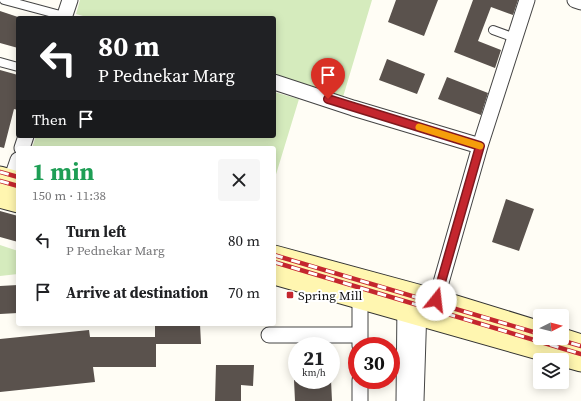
<!DOCTYPE html>
<html lang="en">
<head>
<meta charset="utf-8">
<style>
	:root { --surface:#fff; --page:#f6f6f6; --text:#202124; --muted:#757577 }
	body { margin:0; font-family:"Source Serif 4",serif; background:var(--page); color:var(--text); height:100vh; display:flex; flex-direction:column; font-size:15px; white-space:nowrap }
	* { box-sizing:border-box; margin:0 }
	p { font-size:13px; color:var(--muted) }
	.icon { flex:none; width:22px; height:22px; fill:none; stroke:currentColor; stroke-width:2; stroke-linecap:round; stroke-linejoin:round }
	.map { position:relative; flex:1; overflow:hidden }
	.panel { position:absolute; left:16px; top:146px; width:260px; height:180px; display:flex; flex-direction:column; background:var(--surface); border-radius:4px; box-shadow:0 2px 10px #0003 }
	.panel>* { flex:none }
	.banner { position:absolute; left:16px; top:16px; width:260px; height:122px; border-radius:4px; box-shadow:0 2px 10px #0003; background:#202124; color:#fff; overflow:hidden }
	.needle { width:26px; rotate:84deg }
	.buttons { position:absolute; left:533px; top:309px; display:grid; gap:8px }
	.buttons a { display:grid; place-items:center; width:36px; height:36px; border-radius:4px; background:var(--surface); box-shadow:0 2px 10px #0003; font-size:20px }
	.speed { position:absolute; left:288px; top:337px; display:flex; gap:8px; font-size:20px; font-weight:700; text-align:center }
	.speed>* { display:grid; place-content:center; width:52px; height:52px; border-radius:50%; background:var(--surface); box-shadow:0 2px 10px #0003; line-height:1 }
	.speed small { font-size:10px; font-weight:400 }
	.speed .limit { border:6px solid #d22; background:#fff; color:#111 }
	.pin { position:absolute; display:grid; place-items:center; width:34px; height:34px; color:#fff; margin:-41px -17px; border-radius:50% 50% 50% 0; rotate:-45deg; box-shadow:0 0 4px #0007 }
	.pin .icon { rotate:45deg }
	.me { position:absolute; width:44px; margin:-22px; rotate:16deg; stroke-linejoin:round; filter:drop-shadow(0 0 3px #0008) }
	.turn { display:flex; align-items:center; gap:14px; height:84px; padding:0 16px; font-size:18px }
	.turn .icon { width:52px; height:52px; stroke-width:2.5 }
	.turn b { display:block; font-size:28px; line-height:34px }
	.then { display:flex; align-items:center; height:38px; padding:0 16px; background:#0003; gap:8px; font-size:15px }
	.round { display:grid; place-items:center; flex:none; width:42px; height:42px; border-radius:4px; background:var(--page) }
	.summary { display:flex; align-items:center; justify-content:space-between; height:68px; padding:0 16px }
	h1 { font-size:24px; font-weight:700; line-height:30px; color:#1e9e55 }
	ul { padding:0; list-style:none }
	li { display:flex; align-items:center; gap:12px; height:52px; padding:0 16px }
	li div { flex:1 }
	li b { display:block; font-size:15px }
	li em { font-style:normal }
	.map>svg:first-child { display:block }
	.green { fill:#d5ebbd }
	.building { fill:#5a524d }
	.lines { fill:none; stroke-linecap:round; stroke-linejoin:round }
	.lane-casing { stroke:#444; stroke-width:10 }
	.street-casing { stroke:#444; stroke-width:17 }
	.secondary-casing { stroke:#333; stroke-width:23 }
	.lane { stroke:#fff; stroke-width:8 }
	.street { stroke:#fff; stroke-width:15 }
	.secondary { stroke:#fff6b0; stroke-width:21 }
	.rail-casing { stroke:#c4262e; stroke-width:4.5 }
	.rail { stroke:#fff; stroke-width:3; stroke-dasharray:9; stroke-linecap:butt }
	.route-casing { stroke:#7f191e; stroke-width:10 }
	.route { stroke:#c4262e; stroke-width:7 }
	.slow { stroke:#f59e0b; stroke-width:7 }
	.poi-dot { fill:#c4262e; stroke:#fff; stroke-width:1.5 }
	.labels { text-anchor:middle; dominant-baseline:central; stroke-width:4; stroke-linejoin:round; paint-order:stroke }
	.poi-label { font-size:13px; fill:#111; stroke:#fff; text-anchor:start }
</style>
</head>
<body>
<div class="map">
<svg width="581" height="401" viewBox="0 0 581 401">
	<rect width="100%" height="100%" fill="#fffdf5"/>
	<path class="green" d="M80 0H372L343 97 274 75V18H90L76 14Z
		M274 92 299 99 274 181V148H32L36 136H274Z
		M0 245 18 251V274L0 276Z"/>
	<path class="building" d="M396 0H438L424 36 388 22Z
		M473 0H518L513 15 491 7 478 41 501 50 495 68 454 52Z
		M0 11 18 17V48L0 43Z
		M387 59 425 74 417 94 379 80Z
		M0 70 18 75V110L14 109 4 148 0 147Z
		M447 77 488 93 481 115 438 99Z
		M506 199 534 209 519 251 492 242Z
		M0 211 18 216V242L0 237Z
		M18 285V313L0 314V286Z
		M155 324H200L201 344H156V367H93L95 382 0 392V339L89 330 90 337H155Z
		M216 365H254L253 386 241 385V401H215Z
		M294 380H331L332 401H295Z"/>
	<g class="lines">
		<defs>
			<path id="lane" d="M4 0 64 16
				M493 30 515 38
				M0 62 18 67"/>
			<path id="street" d="M575 0 581 2
				M64 18 70 0
				M274 82 353 108 480 146
				M22 148 26 136
				M8 189 18 160
				M436 300 480 146 527 0
				M269 335H360
				M360 346V289
				M360 380V401
				M404 401 405 302
				M416 401 419 306"/>
			<path id="secondary" d="M0 177 18 182
				M0 197 18 202
				M274 256 436 300 540 332
				M274 274 581 361
				M559 338 581 345"/>
		</defs>
		<use href="#lane" class="lane-casing"/>
		<use href="#street" class="street-casing"/>
		<use href="#secondary" class="secondary-casing"/>
		<use href="#lane" class="lane"/>
		<use href="#street" class="street"/>
		<use href="#secondary" class="secondary"/>
		<defs>
			<path id="rail" d="M0 172 18 177
				M0 181 18 186
				M274 255 540 334
				M274 262 581 354
				M554 338 581 346"/>
		</defs>
		<use href="#rail" class="rail-casing"/>
		<use href="#rail" class="rail"/>
	</g>
	<g class="lines">
		<defs>
			<path id="route" d="M328 99 480 146 436 300"/>
		</defs>
		<use href="#route" class="route-casing"/>
		<use href="#route" class="route"/>
		<path class="slow" d="M419 127 480 146"/>
	</g>
	<rect class="poi-dot" x="286" y="291" width="8" height="8" rx="2"/>
	<g class="labels">
		<g class="poi-label">
			<text x="298" y="295">Spring Mill</text>
		</g>
	</g>
</svg>
<div class="buttons">
<a><svg class="needle" viewBox="-14 -14 28 28"><path d="M0-13l5 13h-10z" fill="#e53935"/><path d="M0 13l5-13h-10z" fill="#757577"/></svg></a>
<a><svg class="icon" aria-label="layers" viewBox="0 0 24 24"><path d="M12 4l9 5-9 5-9-5zM3 14l9 5 9-5"/></svg></a>
</div>
<div class="speed"><div>21<small>km/h</small></div><div class="limit">30</div></div>
<div class="pin" style="left:328px;top:99px;background:#d93025"><svg class="icon" aria-label="arrive" viewBox="0 0 24 24"><path d="M6 21V4h12l-3 4 3 4H6"/></svg></div>
<svg class="me" style="left:436px;top:300px" viewBox="-20 -20 40 40"><circle r="19" fill="#fff"/><path d="M0-13L10 11 0 6-10 11z" fill="#c4262e"/></svg>
<div class="banner">
<div class="turn"><svg class="icon" aria-label="left" viewBox="0 0 24 24"><path d="M17 20v-9H6M10 6l-5 5 5 5"/></svg><div><b>80 m</b>P Pednekar Marg</div></div>
<div class="then">Then<svg class="icon" aria-label="arrive" viewBox="0 0 24 24"><path d="M6 21V4h12l-3 4 3 4H6"/></svg></div>
</div>
<section class="panel">
<div class="summary"><div><h1>1 min</h1><p>150 m · 11:38</p></div><a class="round"><svg class="icon" aria-label="close" viewBox="0 0 24 24"><path d="M6 6l12 12M18 6L6 18"/></svg></a></div>
<ul>
<li><svg class="icon" aria-label="left" viewBox="0 0 24 24"><path d="M17 20v-9H6M10 6l-5 5 5 5"/></svg><div><b>Turn left</b><p>P Pednekar Marg</p></div><em>80 m</em></li>
<li><svg class="icon" aria-label="arrive" viewBox="0 0 24 24"><path d="M6 21V4h12l-3 4 3 4H6"/></svg><div><b>Arrive at destination</b></div><em>70 m</em></li>
</ul>
</section>
</div>
</body>
</html>
